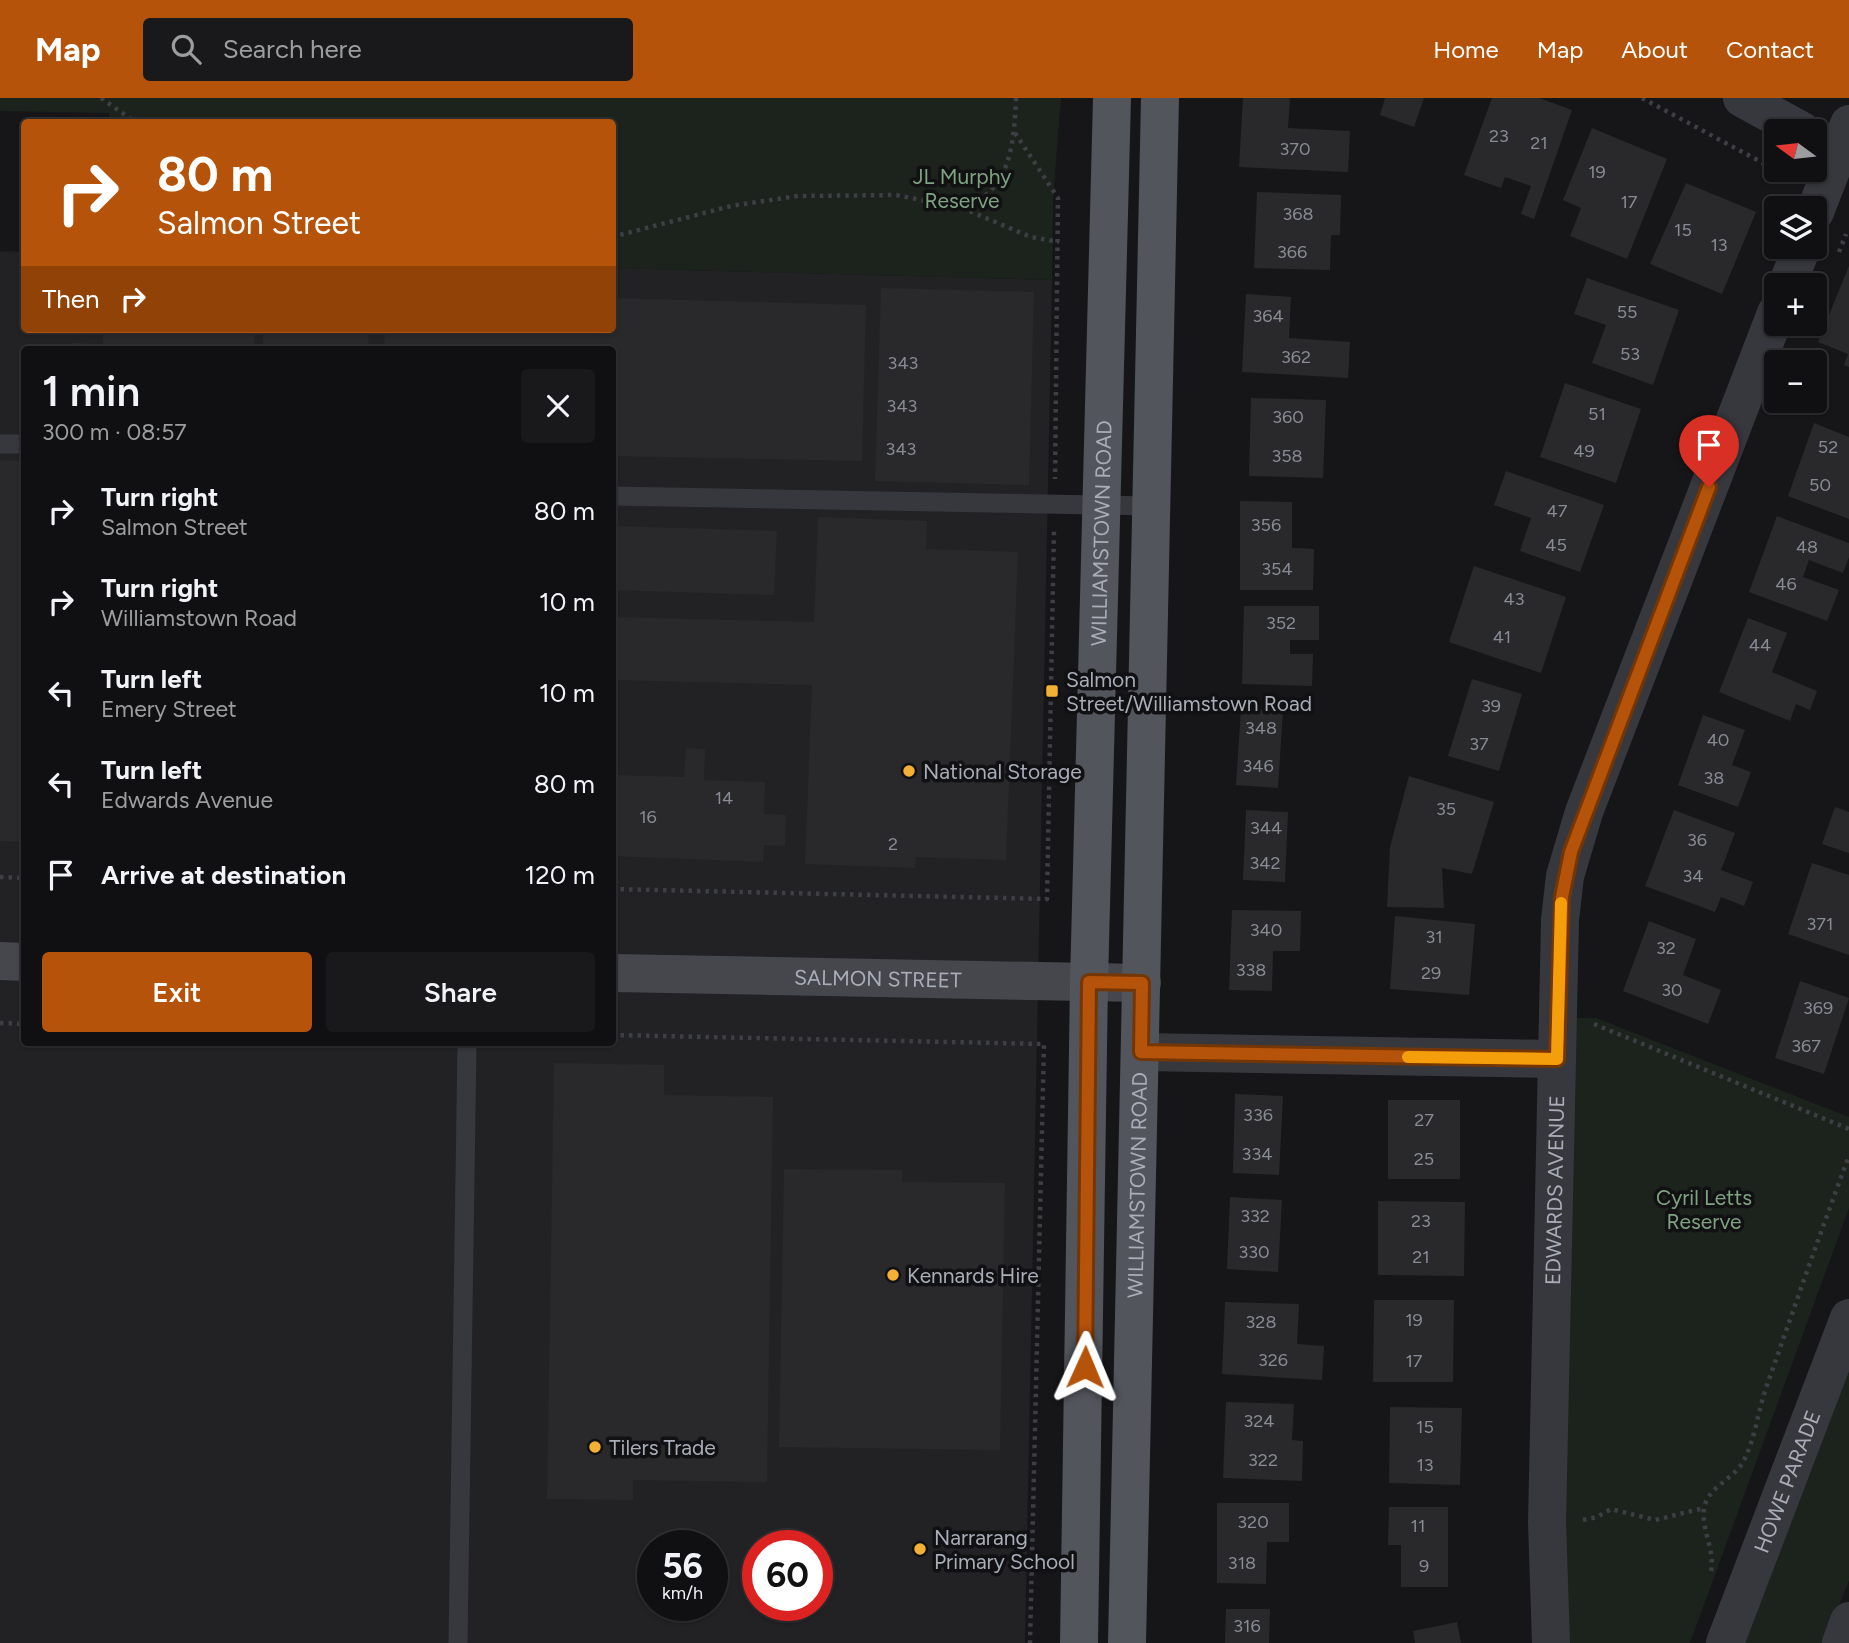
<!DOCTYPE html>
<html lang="en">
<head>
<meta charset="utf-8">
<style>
	:root { --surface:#101012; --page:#19191b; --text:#f1f3f6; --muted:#9c9d9f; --line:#303032; --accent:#b45309 }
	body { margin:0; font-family:Figtree,sans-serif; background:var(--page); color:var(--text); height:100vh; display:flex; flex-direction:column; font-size:26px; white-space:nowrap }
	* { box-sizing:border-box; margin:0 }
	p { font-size:23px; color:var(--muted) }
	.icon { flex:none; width:38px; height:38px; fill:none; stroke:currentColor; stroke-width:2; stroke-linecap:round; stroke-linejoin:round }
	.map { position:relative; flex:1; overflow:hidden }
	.side { position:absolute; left:21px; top:248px; width:595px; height:700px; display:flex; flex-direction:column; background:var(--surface); border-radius:7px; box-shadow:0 2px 5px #0004,0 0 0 2px var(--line) }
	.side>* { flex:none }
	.banner { position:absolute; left:21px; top:21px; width:595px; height:214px; border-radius:7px; box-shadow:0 2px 5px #0004,0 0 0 2px var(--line); background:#b45309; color:#fff; overflow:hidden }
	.needle { width:46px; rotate:285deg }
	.controls { position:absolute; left:1764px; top:21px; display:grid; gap:14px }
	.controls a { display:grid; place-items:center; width:63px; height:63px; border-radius:7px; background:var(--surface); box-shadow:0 2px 5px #0004,0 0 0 2px var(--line); font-size:35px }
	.speed { position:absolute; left:637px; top:1432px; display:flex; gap:14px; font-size:35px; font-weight:700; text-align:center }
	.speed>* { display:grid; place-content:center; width:91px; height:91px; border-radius:50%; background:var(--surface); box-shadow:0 2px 5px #0004,0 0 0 2px var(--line); line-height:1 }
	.speed small { font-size:18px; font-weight:400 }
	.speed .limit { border:10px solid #d22; background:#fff; color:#111 }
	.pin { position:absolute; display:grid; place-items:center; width:60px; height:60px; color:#fff; margin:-72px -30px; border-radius:50% 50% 50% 0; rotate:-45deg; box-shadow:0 0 7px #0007 }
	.pin .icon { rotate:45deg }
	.me { position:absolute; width:77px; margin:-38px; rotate:1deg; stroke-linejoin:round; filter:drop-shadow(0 0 5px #0008) }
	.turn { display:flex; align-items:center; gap:24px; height:147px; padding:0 21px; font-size:32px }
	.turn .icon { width:91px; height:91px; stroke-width:2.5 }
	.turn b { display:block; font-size:49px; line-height:60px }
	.then { display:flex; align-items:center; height:66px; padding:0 21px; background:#0003; gap:14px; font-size:26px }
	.round { display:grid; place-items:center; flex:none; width:74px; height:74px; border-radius:7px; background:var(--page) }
	.overview { display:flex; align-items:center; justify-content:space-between; height:119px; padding:0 21px }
	h1 { font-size:42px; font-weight:600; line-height:52px }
	.cta { display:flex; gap:14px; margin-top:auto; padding:14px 21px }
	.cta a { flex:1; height:80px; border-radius:7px; background:var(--accent); color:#fff; font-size:28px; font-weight:600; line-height:80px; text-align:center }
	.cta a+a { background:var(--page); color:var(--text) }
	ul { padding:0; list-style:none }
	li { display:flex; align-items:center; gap:21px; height:91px; padding:0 21px }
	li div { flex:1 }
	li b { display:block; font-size:26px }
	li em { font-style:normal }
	header { display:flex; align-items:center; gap:42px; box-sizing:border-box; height:98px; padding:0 35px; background:var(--accent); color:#fff }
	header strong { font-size:33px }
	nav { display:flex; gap:38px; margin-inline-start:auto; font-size:24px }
	.search { width:490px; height:63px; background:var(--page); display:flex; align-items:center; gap:18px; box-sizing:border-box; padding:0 24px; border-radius:7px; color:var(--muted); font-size:26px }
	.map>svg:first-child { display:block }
	.built { fill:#222225; fill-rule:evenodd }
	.green { fill:#1c231d }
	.building { fill:#29292c }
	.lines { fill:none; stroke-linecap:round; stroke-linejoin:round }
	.path { stroke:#3d3f44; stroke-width:4.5; stroke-dasharray:3.5 5; stroke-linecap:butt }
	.lane { stroke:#37383d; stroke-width:19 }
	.street { stroke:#37383d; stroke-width:38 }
	.secondary { stroke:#45474d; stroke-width:38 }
	.primary { stroke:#53555c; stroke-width:38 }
	.route-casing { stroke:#753606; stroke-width:18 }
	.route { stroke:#b45309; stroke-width:12 }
	.slow { stroke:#f59e0b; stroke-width:12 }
	.poi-dot { fill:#f2b134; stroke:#111113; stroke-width:2.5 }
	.labels { text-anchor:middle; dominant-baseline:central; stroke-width:7; stroke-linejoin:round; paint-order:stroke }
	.number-label { font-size:18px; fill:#888b94 }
	.park-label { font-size:21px; fill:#7fa381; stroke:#111113 }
	.street-label { font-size:21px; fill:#a8adb8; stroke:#111113 }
	.poi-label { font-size:21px; fill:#a8adb8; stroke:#111113; text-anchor:start }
</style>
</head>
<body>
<header>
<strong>Map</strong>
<div class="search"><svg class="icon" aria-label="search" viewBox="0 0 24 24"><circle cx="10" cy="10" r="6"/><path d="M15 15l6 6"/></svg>Search here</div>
<nav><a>Home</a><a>Map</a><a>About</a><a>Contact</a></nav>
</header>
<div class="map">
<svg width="1849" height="1545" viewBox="0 0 1849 1545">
	<rect width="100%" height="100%" fill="#161618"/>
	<path class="built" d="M0 153 24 154V231H612L613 170 1052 182 1025 1545H0ZM24 252H612V945H24ZM653 1447H712V1507H653ZM758 1447H817V1507H758Z"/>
	<path class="green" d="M0 0H1061L1053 101 1052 182 613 170 612 24H109V15L0 13Z
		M1573 920H1596L1849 1019V1110L1690 1545H1566L1564 1536Z
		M1849 1259V1482L1824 1545H1739Z"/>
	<path class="building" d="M1243 0H1290L1288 30 1350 33 1348 74 1239 69Z
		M1385 0H1424L1414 29 1380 17Z
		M1492 0H1539L1572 12 1534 121 1521 116 1531 88 1505 79 1501 90 1464 77Z
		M1592 30 1667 61 1627 161 1570 138 1581 110 1563 102Z
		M1686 85 1756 114 1722 196 1650 166Z
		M1257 94 1341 97 1340 137H1331L1330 172 1254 170Z
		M1849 168V269L1844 267 1848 256 1818 244Z
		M1587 180 1679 212 1653 287 1592 265 1606 227 1574 216Z
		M881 190 1034 194 1029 387 875 383Z
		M1246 196 1291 199 1289 240 1350 244 1348 280 1242 274Z
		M612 200 866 207 862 363 613 358 612 252H384L385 231H612Z
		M103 231H255L254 252H72V245L103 246Z
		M263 231H369L368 252H263Z
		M1565 285 1641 311 1616 385 1540 359Z
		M1251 300 1326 302 1323 380 1249 378Z
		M1814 325 1849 339V421L1788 398Z
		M0 362 24 363V744L0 743Z
		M1506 373 1604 407 1580 474 1520 453 1531 420 1494 407Z
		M1240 403 1292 404V450L1314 451 1313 492H1240Z
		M1777 418 1849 445V459L1843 475 1809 462 1803 479 1839 492 1827 523 1749 494Z
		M818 419 927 423 926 451 1018 454 1006 762 916 759 915 770 805 766 812 587 612 582V519L814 524Z
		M612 428 777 433 774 497 612 492Z
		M1474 468 1566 499 1541 575 1449 544Z
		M1244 508H1319V542H1290V556H1313L1312 588 1242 586Z
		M1748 520 1787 535 1772 574 1817 593 1810 612 1796 606 1790 623 1719 594Z
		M1472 581 1522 596 1499 673 1448 658Z
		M1241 610 1283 613 1278 690 1236 687Z
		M1703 617 1745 632 1732 667 1751 674 1738 709 1678 687Z
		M686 650 705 651 704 682 765 684 764 716 786 717 785 748 764 747 763 764 612 758V677L684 679Z
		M1409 678 1494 704 1472 776 1442 770 1444 810 1387 809 1390 749Z
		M1835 709 1849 714V755L1822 746Z
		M1246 712 1288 714 1285 784 1243 782Z
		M1674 712 1735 735 1721 772 1753 784 1744 808 1721 799 1715 814 1645 788Z
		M1812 765 1849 777V857L1788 836Z
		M1232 812 1301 813 1300 853H1273L1272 893 1229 892Z
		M1395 818 1475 826 1469 897 1390 891Z
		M1649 823 1696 841 1683 877 1721 892 1708 926 1623 893Z
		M1800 883 1849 900 1824 976 1775 960Z
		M554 965 664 967V997L773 999 767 1384 633 1382V1402L547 1401Z
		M1235 996 1283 998 1279 1077 1233 1075Z
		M1388 1002H1460V1081H1388Z
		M784 1071 902 1072V1084L1005 1085 1000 1352 779 1349Z
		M1230 1099 1282 1102 1278 1174 1227 1171Z
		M1378 1103 1465 1104 1464 1178 1378 1177Z
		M1374 1202H1454L1453 1284H1373Z
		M1225 1204 1299 1206 1297 1246 1324 1248 1322 1282 1222 1276Z
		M1226 1304 1294 1306 1292 1342 1303 1343 1302 1383 1223 1380Z
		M1390 1309 1462 1310 1460 1387 1389 1385Z
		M1217 1405H1289V1444H1267L1266 1486 1217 1485Z
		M1389 1409H1448V1489H1401V1447H1388Z
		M1226 1511H1270L1269 1545H1225Z
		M1457 1524 1461 1545H1415L1413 1533Z"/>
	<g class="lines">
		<path class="path" d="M101 0 135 24
			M1642 0 1789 79
			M1015 35 1058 100 1055 381
			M962 110 1031 139 1059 144
			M612 139 731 108 798 98 896 97 961 110C1011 95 1014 45 1016 0
			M1839 154 1846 136
			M0 779 24 780
			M612 791 1047 801 1054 432
			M0 925 24 926
			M1594 926 1849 1031
			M612 937 1044 946 1030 1545
			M1583 1422 1597 1419 1611 1411 1655 1422 1704 1410
			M1711 1473C1715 1451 1701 1432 1704 1410 1709 1387 1734 1382 1744 1362 1755 1341 1758 1313 1766 1290 1793 1213 1820 1135 1849 1058"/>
		<path class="lane" d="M0 346H24
			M612 398 1151 408
			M458 1545 467 945"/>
		<g class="street">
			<path d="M1742 0 1802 33"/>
			<path d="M1815 114 1849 26"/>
			<path d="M1787 187 1802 149"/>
			<path d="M1141 954 1557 961"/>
			<path id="s1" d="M1551 1545 1547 1424 1560 822 1565 778 1584 714 1776 215"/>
			<path id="s2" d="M1725 1545 1849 1220"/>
			<path d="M1841 1545 1849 1523"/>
		</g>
		<g class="secondary">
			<path d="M0 863 24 864"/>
			<path id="s3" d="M612 875 1142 885"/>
		</g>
		<g class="primary">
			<path id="s4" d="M1079 1545 1089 884 1112 0"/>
			<path id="s5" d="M1127 1545 1160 0"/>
		</g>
	</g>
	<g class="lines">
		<defs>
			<path id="route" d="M1085 1269 1089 884 1142 885 1141 954 1557 961 1562 799 1571 754 1709 389"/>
		</defs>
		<use href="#route" class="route-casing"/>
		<use href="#route" class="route"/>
		<path class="slow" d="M1408 959 1557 961 1561 805"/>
	</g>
	<g class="poi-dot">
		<rect x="1045" y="586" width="14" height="14" rx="3.5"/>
		<circle cx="909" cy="673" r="7"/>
		<circle cx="893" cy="1177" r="7"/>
		<circle cx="595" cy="1349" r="7"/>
		<circle cx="920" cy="1451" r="7"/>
	</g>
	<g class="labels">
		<g class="number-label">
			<text x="1499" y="38">23</text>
			<text x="1539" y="45">21</text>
			<text x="1295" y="51">370</text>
			<text x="1597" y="74">19</text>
			<text x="1629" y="104">17</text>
			<text x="1298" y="116">368</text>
			<text x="1683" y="132">15</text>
			<text x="1719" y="147">13</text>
			<text x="1292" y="154">366</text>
			<text x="1627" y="214">55</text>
			<text x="1268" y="218">364</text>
			<text x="1630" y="256">53</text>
			<text x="1296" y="259">362</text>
			<text x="903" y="265">343</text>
			<text x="902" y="308">343</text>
			<text x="1597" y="316">51</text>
			<text x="1288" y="319">360</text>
			<text x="1828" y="349">52</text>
			<text x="901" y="351">343</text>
			<text x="1584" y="353">49</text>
			<text x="1287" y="358">358</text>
			<text x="1820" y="387">50</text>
			<text x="1557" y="413">47</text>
			<text x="1266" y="427">356</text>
			<text x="1556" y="447">45</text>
			<text x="1807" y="449">48</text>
			<text x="1277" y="471">354</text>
			<text x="1786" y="486">46</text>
			<text x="1514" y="501">43</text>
			<text x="1281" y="525">352</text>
			<text x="1502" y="539">41</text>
			<text x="1760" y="547">44</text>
			<text x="1491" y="608">39</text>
			<text x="1261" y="630">348</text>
			<text x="1718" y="642">40</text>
			<text x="1479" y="646">37</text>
			<text x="1258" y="668">346</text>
			<text x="1714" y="680">38</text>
			<text x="724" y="700">14</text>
			<text x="1446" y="711">35</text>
			<text x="648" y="719">16</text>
			<text x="1266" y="730">344</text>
			<text x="1697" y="742">36</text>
			<text x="893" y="746">2</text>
			<text x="1265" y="765">342</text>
			<text x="1693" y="778">34</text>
			<text x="1820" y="826">371</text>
			<text x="1266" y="832">340</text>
			<text x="1434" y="839">31</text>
			<text x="1666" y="850">32</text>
			<text x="1251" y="872">338</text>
			<text x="1431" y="875">29</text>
			<text x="1672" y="892">30</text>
			<text x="1818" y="910">369</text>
			<text x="1806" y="948">367</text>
			<text x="1258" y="1017">336</text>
			<text x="1424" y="1022">27</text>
			<text x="1257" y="1056">334</text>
			<text x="1424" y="1061">25</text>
			<text x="1255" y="1118">332</text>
			<text x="1421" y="1123">23</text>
			<text x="1254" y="1154">330</text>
			<text x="1421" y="1159">21</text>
			<text x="1414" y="1222">19</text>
			<text x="1261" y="1224">328</text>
			<text x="1273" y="1262">326</text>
			<text x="1414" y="1263">17</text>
			<text x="1259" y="1323">324</text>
			<text x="1425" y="1329">15</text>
			<text x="1263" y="1362">322</text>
			<text x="1425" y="1367">13</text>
			<text x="1253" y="1424">320</text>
			<text x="1418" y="1428">11</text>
			<text x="1242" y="1465">318</text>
			<text x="1424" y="1468">9</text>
			<text x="1247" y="1528">316</text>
		</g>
		<g class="park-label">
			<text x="962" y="78">JL Murphy<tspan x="962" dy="24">Reserve</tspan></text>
			<text x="1704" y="1099">Cyril Letts<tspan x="1704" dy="24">Reserve</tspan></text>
		</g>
		<g class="street-label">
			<text stroke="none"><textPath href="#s4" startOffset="1110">WILLIAMSTOWN ROAD</textPath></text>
			<text stroke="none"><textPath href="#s3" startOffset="266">SALMON STREET</textPath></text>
			<text stroke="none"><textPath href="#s5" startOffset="458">WILLIAMSTOWN ROAD</textPath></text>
			<text stroke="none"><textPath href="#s1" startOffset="453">EDWARDS AVENUE</textPath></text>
			<text stroke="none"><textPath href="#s2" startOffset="173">HOWE PARADE</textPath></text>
		</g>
		<g class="poi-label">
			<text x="1066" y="581">Salmon<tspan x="1066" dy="24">Street/Williamstown Road</tspan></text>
			<text x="923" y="673">National Storage</text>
			<text x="907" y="1177">Kennards Hire</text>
			<text x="609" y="1349">Tilers Trade</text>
			<text x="934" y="1439">Narrarang<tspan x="934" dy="24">Primary School</tspan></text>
		</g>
	</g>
</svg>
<div class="controls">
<a><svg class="needle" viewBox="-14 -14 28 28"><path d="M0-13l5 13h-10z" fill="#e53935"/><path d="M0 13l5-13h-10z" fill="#9c9d9f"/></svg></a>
<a><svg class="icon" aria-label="layers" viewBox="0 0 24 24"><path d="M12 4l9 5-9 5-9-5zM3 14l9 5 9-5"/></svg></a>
<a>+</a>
<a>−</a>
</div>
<div class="speed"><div>56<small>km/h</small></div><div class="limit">60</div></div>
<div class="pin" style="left:1709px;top:389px;background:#d93025"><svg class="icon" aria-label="arrive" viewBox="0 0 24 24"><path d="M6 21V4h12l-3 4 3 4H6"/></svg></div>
<svg class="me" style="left:1085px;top:1269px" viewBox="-20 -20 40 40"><path d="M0-17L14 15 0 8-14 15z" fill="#b45309" stroke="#fff" stroke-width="4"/></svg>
<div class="banner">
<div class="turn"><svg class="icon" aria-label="right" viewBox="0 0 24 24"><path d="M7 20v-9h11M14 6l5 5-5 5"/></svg><div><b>80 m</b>Salmon Street</div></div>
<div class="then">Then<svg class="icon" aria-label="right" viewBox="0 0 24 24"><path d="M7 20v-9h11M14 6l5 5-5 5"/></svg></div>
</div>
<section class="side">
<div class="overview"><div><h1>1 min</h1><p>300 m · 08:57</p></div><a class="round"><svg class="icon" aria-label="close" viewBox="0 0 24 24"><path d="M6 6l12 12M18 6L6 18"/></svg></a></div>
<ul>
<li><svg class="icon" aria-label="right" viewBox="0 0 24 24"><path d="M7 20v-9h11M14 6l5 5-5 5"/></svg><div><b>Turn right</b><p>Salmon Street</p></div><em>80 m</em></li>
<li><svg class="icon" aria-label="right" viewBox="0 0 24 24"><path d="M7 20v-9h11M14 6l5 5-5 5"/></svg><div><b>Turn right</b><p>Williamstown Road</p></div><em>10 m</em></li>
<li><svg class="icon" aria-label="left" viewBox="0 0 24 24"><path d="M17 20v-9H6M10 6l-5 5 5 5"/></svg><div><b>Turn left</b><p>Emery Street</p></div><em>10 m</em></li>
<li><svg class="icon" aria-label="left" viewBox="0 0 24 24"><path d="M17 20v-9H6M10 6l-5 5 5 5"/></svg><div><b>Turn left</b><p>Edwards Avenue</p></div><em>80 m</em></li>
<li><svg class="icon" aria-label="arrive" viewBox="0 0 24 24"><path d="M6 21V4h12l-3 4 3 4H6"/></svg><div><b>Arrive at destination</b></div><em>120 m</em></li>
</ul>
<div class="cta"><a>Exit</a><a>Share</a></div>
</section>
</div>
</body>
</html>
